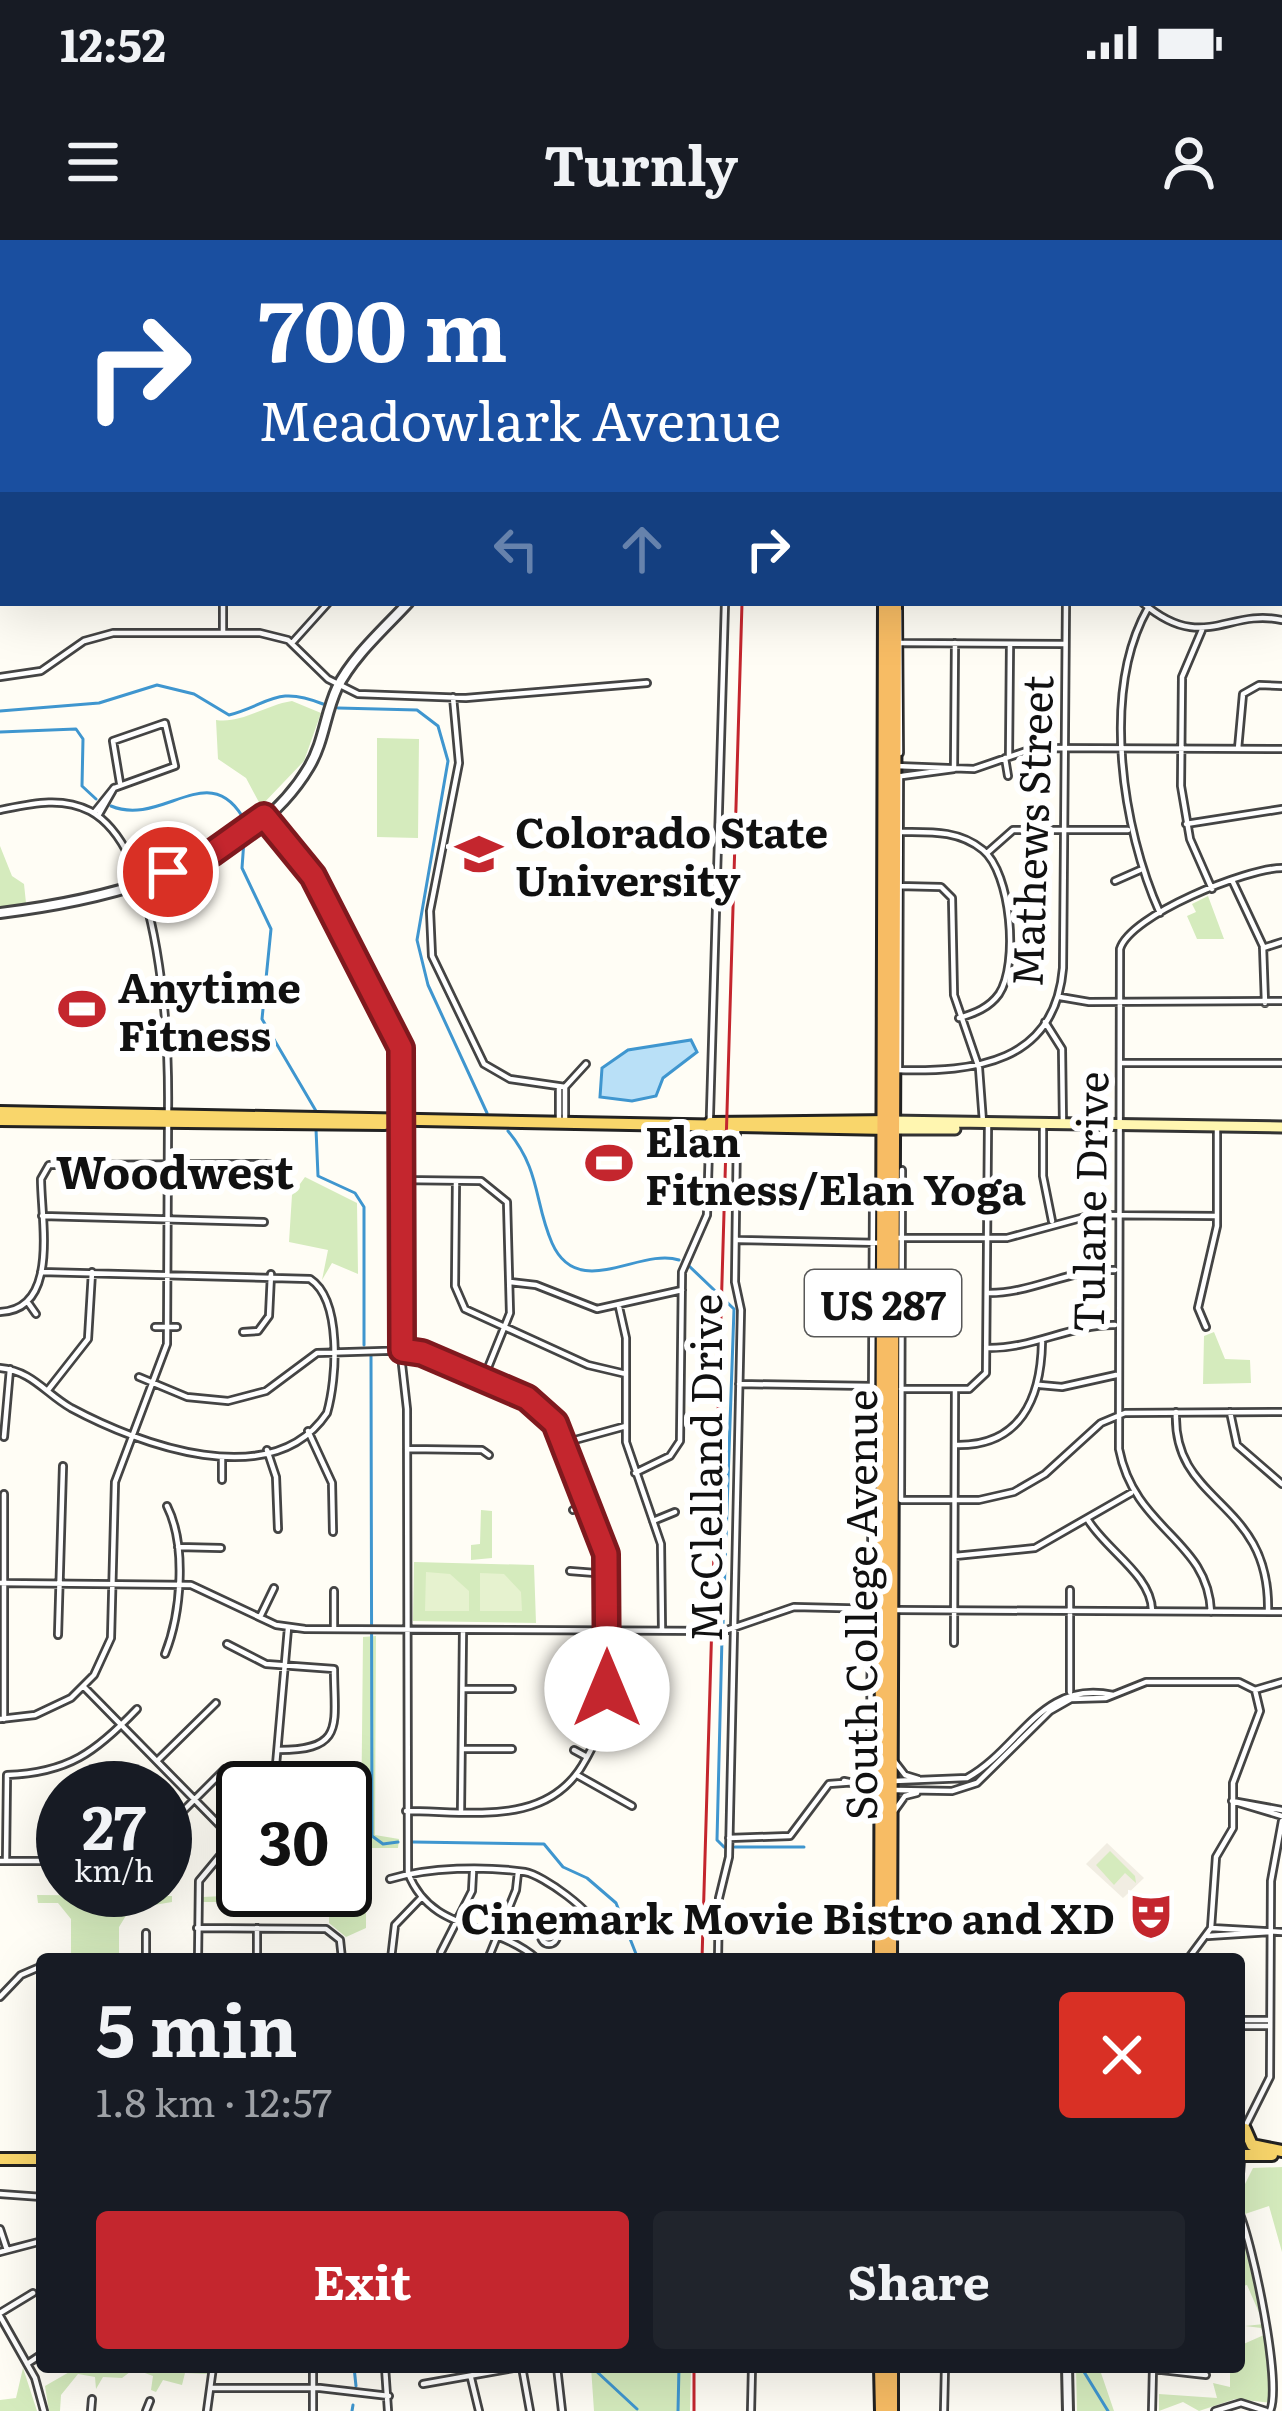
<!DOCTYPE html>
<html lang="en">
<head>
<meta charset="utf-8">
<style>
	:root { --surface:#171b24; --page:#20242c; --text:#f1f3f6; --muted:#9ea1a6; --accent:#c4262e }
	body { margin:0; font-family:Literata,serif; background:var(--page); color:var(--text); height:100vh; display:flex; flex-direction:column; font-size:45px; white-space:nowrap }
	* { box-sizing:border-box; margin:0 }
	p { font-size:39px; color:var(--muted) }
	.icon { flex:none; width:66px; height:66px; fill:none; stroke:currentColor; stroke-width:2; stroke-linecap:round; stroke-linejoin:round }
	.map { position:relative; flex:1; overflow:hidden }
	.details { position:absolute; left:36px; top:1713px; width:1209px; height:420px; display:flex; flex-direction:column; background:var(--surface); border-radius:12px; box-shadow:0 12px 48px #0002 }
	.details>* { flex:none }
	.hud { position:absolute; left:0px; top:0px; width:1284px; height:366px; box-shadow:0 12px 48px #0002; background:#1a4fa0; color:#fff; overflow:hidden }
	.speed { position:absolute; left:36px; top:1521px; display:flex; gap:24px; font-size:60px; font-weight:700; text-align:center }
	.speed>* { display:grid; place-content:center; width:156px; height:156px; border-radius:50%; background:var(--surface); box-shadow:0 12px 48px #0002; line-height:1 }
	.speed small { font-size:30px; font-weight:400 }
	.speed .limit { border:6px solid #111; border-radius:18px; background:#fff; color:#111 }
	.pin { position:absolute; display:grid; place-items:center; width:102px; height:102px; color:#fff; margin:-51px; border:6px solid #fff; border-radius:50%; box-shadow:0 3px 12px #0007 }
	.me { position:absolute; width:132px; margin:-66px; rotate:0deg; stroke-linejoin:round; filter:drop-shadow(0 0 9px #0008) }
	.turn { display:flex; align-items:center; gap:42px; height:252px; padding:0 60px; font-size:54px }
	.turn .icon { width:156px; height:156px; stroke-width:2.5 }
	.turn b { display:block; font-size:84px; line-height:102px }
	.lanes { display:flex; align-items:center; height:114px; padding:0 60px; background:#0003; justify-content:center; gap:60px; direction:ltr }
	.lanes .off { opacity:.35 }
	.round { display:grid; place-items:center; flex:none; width:126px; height:126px; border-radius:12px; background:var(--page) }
	.head { display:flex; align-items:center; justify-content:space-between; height:204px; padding:0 60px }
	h1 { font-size:72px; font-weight:700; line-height:90px }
	.button { display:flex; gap:24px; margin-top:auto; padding:24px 60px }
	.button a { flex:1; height:138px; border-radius:12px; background:var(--accent); color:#fff; font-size:48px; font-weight:700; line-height:138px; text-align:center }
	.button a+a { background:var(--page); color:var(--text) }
	.status { display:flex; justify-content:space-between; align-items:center; height:84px; padding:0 60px; background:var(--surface); direction:ltr }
	.status svg { height:33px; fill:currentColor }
	header { display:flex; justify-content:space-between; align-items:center; height:156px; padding:0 60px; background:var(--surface); font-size:54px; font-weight:700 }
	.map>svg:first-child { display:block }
	.green { fill:#d5ebbd }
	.pitch { fill:#e6f2cf }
	.plaza { fill:#f1ede2; fill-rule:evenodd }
	.water { fill:#b9e0f7; stroke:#3f96cf; stroke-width:3 }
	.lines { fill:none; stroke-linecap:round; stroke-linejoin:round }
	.stream { stroke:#3f96cf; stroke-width:3 }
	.minor-casing { stroke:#444; stroke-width:10 }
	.tertiary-casing { stroke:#444; stroke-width:14 }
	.secondary-casing { stroke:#333; stroke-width:15 }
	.primary-casing { stroke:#222; stroke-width:16 }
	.trunk-casing { stroke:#222; stroke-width:18 }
	.minor { stroke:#fff; stroke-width:4.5 }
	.tertiary { stroke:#fff; stroke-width:8 }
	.secondary { stroke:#fff6b0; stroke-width:9 }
	.primary { stroke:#f9d66b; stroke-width:10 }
	.trunk { stroke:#f7bc64; stroke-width:12 }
	.rail { stroke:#c4262e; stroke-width:3 }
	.route-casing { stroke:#7f191e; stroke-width:30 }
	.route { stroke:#c4262e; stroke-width:21 }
	.labels { text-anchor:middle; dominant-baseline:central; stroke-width:12; stroke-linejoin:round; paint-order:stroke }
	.shield { fill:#fff; stroke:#585858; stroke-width:3 }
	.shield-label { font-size:39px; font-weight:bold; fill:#111 }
	.poi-label { font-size:42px; font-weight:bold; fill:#111; stroke:#fff; text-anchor:start }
	.street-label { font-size:42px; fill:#111; stroke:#fff }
	.neighbourhood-label { font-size:45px; font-weight:bold; fill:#111; stroke:#fff }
</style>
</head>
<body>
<div class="status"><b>12:52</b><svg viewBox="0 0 49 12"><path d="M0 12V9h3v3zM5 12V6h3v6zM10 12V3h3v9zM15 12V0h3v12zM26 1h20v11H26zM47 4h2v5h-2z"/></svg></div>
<header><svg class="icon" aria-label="menu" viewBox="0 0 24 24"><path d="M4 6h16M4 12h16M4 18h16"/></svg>Turnly<svg class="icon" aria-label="person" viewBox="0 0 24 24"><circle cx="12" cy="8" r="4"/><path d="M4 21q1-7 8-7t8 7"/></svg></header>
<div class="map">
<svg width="1282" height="2171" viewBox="0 0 1282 2171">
	<rect width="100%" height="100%" fill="#fffdf5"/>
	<path class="green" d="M292 461 321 473 304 521 261 566 246 538 218 519 216 480C242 484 265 465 292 461Z
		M377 498 419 499 418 598 377 597Z
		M0 606 12 636 24 644 26 663 0 667Z
		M1208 656 1224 699H1197L1187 676 1196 672 1192 664Z
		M305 937 357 963 358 1034 332 1023 322 1040 328 1010 289 1002 292 955Z
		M1214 1092 1225 1119 1250 1120 1251 1143 1203 1144 1204 1096Z
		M481 1270 492 1271V1318L471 1320V1305L480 1304Z
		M414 1322 534 1325 536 1383 413 1381Z
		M376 1396 375 1595 399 1599 398 1608H366V1688L346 1697 329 1683V1662H203V1657L345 1650V1595L361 1594 363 1397Z
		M1107 1605 1142 1639 1124 1656 1090 1623Z
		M37 1655 172 1656V1662L130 1669 119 1687V1719H71V1679L58 1663H38Z
		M1282 1927V2012L1269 1966 1245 1974 1239 1956 1253 1928Z
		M1239 1979 1269 2095 1272 2163 1235 2159 1199 2171 1183 2162 1159 2171V2154L1217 2158 1213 2143 1230 2147V2127H1239V2106L1264 2095 1261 2088 1245 2086 1264 2084 1247 2045 1239 2047Z
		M78 2127H207V2134L185 2133 182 2145 163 2140 156 2152 151 2150 153 2136 134 2129 122 2138 103 2137 96 2149 95 2137 78 2134 61 2155 60 2171H49L45 2146Z
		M591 2127H691L690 2171H594Z
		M1076 2127H1111L1100 2130 1114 2171H1077Z
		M23 2128 37 2171H0V2160L16 2158Z"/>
	<path class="pitch" d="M426 1332 450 1334 469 1351V1371H425Z
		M480 1333 504 1334 521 1352 522 1371H480Z"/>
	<path class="plaza" d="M1107 1603 1144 1638 1123 1658 1086 1624ZM1110 1611 1135 1636 1136 1643 1125 1633 1114 1645 1096 1625Z"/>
	<path class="water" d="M691 800 697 812 663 838 656 856 632 861 600 857 602 828 628 810Z"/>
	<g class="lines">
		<path class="stream" d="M41 0V3
			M760 0 761 3
			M480 3 484 0
			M697 3V0
			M0 98H3
			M1281 132 1282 129
			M1281 315H1282
			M338 468 417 470 438 486 448 521 417 700 428 745 487 873
			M0 471 99 463 157 445 194 454 229 475C270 464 276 445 323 464
			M0 492 76 489 83 499 82 546 96 559
			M111 566C163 588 211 514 246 583
			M244 600 242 628 271 689 262 779 316 871
			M316 889 318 936 355 953 364 967V1105
			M508 891C541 931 534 962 552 1003 578 1062 640 1007 679 1020
			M688 1025 734 1069 723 1384
			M371 1116 372 1596 383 1604 398 1602
			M722 1397 717 1600 724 1607
			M413 1602 544 1604 563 1627 587 1638 616 1663 638 1719
			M735 1607H804
			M354 2127 356 2146
			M1081 2127 1108 2171
			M595 2130 637 2169
			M352 2171 353 2165
			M678 2171 679 2127"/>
		<defs>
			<path id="minor" d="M52 0 53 3
				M142 0V3
				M349 3V0
				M839 3 840 0
				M979 3V0
				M1057 3V0
				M1152 3V0
				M1251 3V0
				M1281 109H1282
				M1281 182H1282
				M0 254H3
				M0 287H3
				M0 336H3
				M1143 363C1203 414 1227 368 1282 380
				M1148 368C1101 451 1122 589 1160 673
				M899 370 900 513
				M1202 390 1182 437 1181 546 1190 599 1212 649
				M223 393V363
				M292 403 328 363
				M902 403 1065 404
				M0 437 41 431 84 401 113 393H260L288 400 328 439 358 454 466 458 647 443
				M453 457 459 523 430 671 432 716 484 824 510 839 565 847
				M1238 509 1243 454 1259 445 1282 446
				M1009 516 1010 404
				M1005 518 1008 536
				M896 526 974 529 1035 508 1282 509
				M954 529 955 403
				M902 536 954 529
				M114 548 175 526 165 483 113 501 120 543
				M0 570C30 564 61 556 90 571 162 610 169 800 168 873
				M94 573 114 548 98 576
				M264 576 313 636 376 758 396 811 398 1089 407 1169 408 1633C432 1694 494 1681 537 1719
				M1186 584 1282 569
				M901 592C930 592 959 590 983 610 1011 633 1019 724 999 754 989 768 975 773 959 778
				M987 613 1013 590H1128
				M1232 640 1263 706 1265 763
				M1115 641 1140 630
				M898 646 941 647 952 658 954 755 979 828 983 882
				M1263 708 1282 702
				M1060 757 1089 762 1282 761
				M378 760 401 809V875
				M1045 782 1062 809 1063 885
				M1120 823H1282
				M897 830C974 832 1055 824 1063 728L1066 363
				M899 830 900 536
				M565 847V882
				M565 847 586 824
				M559 878V848
				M1043 885V936L1052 981
				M902 930 901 1260H979L1014 1252 1045 1234 1101 1183 1125 1173 1282 1172
				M400 940 481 941 507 962 510 1073 483 1140
				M456 941 455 1046 465 1069 588 1125 626 1134
				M42 976 264 982
				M898 998H1007L1092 975 1217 976
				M738 1000 882 1003
				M510 1042 536 1045 597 1069 682 1050
				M987 1053C1032 1054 1070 1028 1115 1030
				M29 1064 36 1074
				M619 1067 626 1098V1202L661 1304 662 1390
				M0 1072C60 1070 41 980 41 939L49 925 269 924
				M155 1087H177
				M1206 1087 1198 1068 1217 986V886
				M243 1092 258 1091 269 1076 271 1034
				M987 1108C1033 1109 1071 1084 1115 1085
				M0 1128C32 1131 45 1153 71 1168 138 1204 272 1255 327 1173 337 1138 342 1060 310 1039L41 1032
				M139 1137 187 1157 228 1161 266 1151 317 1113 415 1110 539 1166 558 1189 606 1314 607 1466C604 1486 595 1502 586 1519 550 1588 472 1571 406 1571
				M739 1144 872 1146
				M1040 1145 1062 1147 1116 1135
				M901 1149H969L986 1133 988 885
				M48 1150 88 1099 92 1032
				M1176 1172C1172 1266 1271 1258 1268 1372
				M1230 1172 1237 1205 1282 1244
				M308 1191 332 1243 333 1292
				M4 1197 10 1129
				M564 1203 626 1186
				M955 1205C1020 1207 1041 1159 1042 1102
				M407 1209 482 1210 489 1215
				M267 1210 276 1237 278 1289
				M222 1218V1240
				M635 1233 670 1216 680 1201 682 1032 707 975 725 363
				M4 1254V1479
				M573 1270 588 1263
				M1088 1280C1106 1310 1151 1335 1152 1370
				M653 1281 675 1272
				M178 1307 221 1308
				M955 1316 1035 1308 1131 1253
				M570 1331 608 1334
				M0 1343 191 1345 276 1385 305 1389 724 1391 794 1367 879 1369
				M1070 1350V1452
				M897 1370 1282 1372
				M1211 1372C1208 1299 1135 1291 1119 1209L1120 709C1130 675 1247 628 1282 628
				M260 1377 274 1348
				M334 1387V1351
				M58 1395 63 1226
				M954 1403 955 1149
				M227 1404 266 1424 334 1429C334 1484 346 1510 279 1510
				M165 1414C181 1374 187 1306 167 1266
				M84 1447 243 1609
				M463 1449H512
				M570 1450 607 1449
				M0 1479 35 1475 71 1458 94 1435 111 1398 115 1242 167 1104 168 884
				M463 1509H512
				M574 1510 587 1517
				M157 1521 216 1463
				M895 1522 905 1535 918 1539
				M577 1535 632 1566
				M844 1541 879 1548
				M870 1541 873 963
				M894 1541 967 1538C1020 1509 1041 1439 1113 1455
				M869 1547V1565
				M274 1548 288 1388
				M896 1550 952 1551 977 1543 1050 1471 1071 1459 1106 1458 1146 1442H1239L1255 1450 1282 1442
				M1232 1561 1282 1576
				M1232 1561 1282 1570
				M461 1570 463 1390
				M895 1570 905 1556 917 1553
				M60 1588 61 1618
				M165 1589 225 1529
				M729 1598 790 1596 829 1544 870 1541
				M0 1621H63
				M6 1621 7 1535C68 1533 96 1512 137 1469
				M390 1639C429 1627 485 1626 525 1632 543 1635 594 1672 598 1690
				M541 1696a8 8 0 1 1 16 0a8 8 0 1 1-16 0Z
				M197 1688 326 1689 340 1700 342 1719
				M1211 1688 1282 1692
				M1208 1696 1270 1692
				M441 1712 472 1651 473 1632
				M257 1718V1688
				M146 1719V1693
				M198 1719 199 1641 243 1588
				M391 1719 395 1685 421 1658
				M488 1719 516 1650 518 1632
				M718 1719 719 1658 729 1617 741 1070 735 1042 737 891
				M1188 1719 1211 1688 1216 1617 1233 1588V1543L1260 1471 1255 1450
				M0 1757 21 1735 42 1726
				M1239 1780H1270
				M1239 1786H1269
				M1246 1885 1270 1837 1271 1641 1282 1581
				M1239 1946 1243 1896
				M0 1954 42 1957
				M1239 1972C1253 2005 1282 2144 1270 2171
				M0 1989 7 2010
				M0 2012 42 2001
				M0 2073 33 2053
				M0 2076 35 2138 44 2171
				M27 2124 42 2114
				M385 2127 388 2171
				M522 2127 530 2171
				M557 2127 562 2171
				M1153 2129 1206 2135
				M471 2138 479 2171
				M423 2144 519 2127
				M212 2148H320L389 2156
				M91 2171 92 2159
				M146 2171 150 2161
				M207 2171 213 2127
				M313 2171V2127
				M751 2171 752 2127
				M944 2171 945 2127
				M1152 2171 1153 2127
				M1215 2171 1241 2163 1266 2171"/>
			<path id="tertiary" d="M525 0 526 3
				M0 673C106 660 250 627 309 527 324 502 325 474 337 448 353 416 383 390 408 363
				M1067 2127 1068 2171"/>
			<path id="secondary" d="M891 881 1282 887
				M891 889H955"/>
			<path id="primary" d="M0 872 889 889
				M0 880 385 884
				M710 883 891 881
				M1245 1889 1252 1905 1282 1911
				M1239 1915H1272
				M0 1919H42"/>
			<path id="trunk" d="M891 0 895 3
				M881 1719 885 363
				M890 1719 895 363
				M881 2127 882 2171
				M891 2127V2171"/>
		</defs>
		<use href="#minor" class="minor-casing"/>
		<use href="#tertiary" class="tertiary-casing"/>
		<use href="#secondary" class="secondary-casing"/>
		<use href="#primary" class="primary-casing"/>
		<use href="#trunk" class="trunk-casing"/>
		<use href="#minor" class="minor"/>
		<use href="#tertiary" class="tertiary"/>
		<use href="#secondary" class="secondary"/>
		<use href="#primary" class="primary"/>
		<use href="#trunk" class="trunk"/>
		<path class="rail" d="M781 3V0
			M702 1719 742 363
			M694 2171V2127"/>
	</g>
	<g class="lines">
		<defs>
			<path id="route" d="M168 632 212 613 264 576 313 636 401 808 402 1110 422 1113 527 1158 555 1183 606 1314 607 1449"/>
		</defs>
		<use href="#route" class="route-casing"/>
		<use href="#route" class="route"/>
	</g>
	<defs>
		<symbol id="university-bare" viewBox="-9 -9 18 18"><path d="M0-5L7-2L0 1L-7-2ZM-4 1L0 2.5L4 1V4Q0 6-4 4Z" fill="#c4262e" stroke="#fff" stroke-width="2.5" paint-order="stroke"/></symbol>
		<symbol id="stadium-bare" viewBox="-9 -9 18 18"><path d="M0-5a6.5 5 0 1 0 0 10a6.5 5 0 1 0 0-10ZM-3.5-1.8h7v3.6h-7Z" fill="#c4262e" stroke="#fff" stroke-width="2.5" paint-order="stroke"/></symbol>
		<symbol id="theatre-bare" viewBox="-9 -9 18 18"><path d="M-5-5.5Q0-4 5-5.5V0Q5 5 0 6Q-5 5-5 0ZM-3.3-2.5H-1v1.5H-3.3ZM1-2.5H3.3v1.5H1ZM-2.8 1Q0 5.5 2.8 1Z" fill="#c4262e" stroke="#fff" stroke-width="2.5" paint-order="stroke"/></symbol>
	</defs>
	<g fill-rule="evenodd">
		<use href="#university-bare" x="446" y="581" width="66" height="66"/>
		<use href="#stadium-bare" x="49" y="736" width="66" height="66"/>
		<use href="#stadium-bare" x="576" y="890" width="66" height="66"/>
		<use href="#theatre-bare" x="1118" y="1643" width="66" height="66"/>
	</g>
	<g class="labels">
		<rect class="shield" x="805" y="1030" width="156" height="66" rx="9"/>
		<g class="shield-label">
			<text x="883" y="1063">US 287</text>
		</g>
		<g class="poi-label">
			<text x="515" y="590">Colorado State<tspan x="515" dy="48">University</tspan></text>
			<text x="118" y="745">Anytime<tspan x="118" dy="48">Fitness</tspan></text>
			<text x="645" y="899">Elan<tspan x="645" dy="48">Fitness/Elan Yoga</tspan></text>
			<text x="1115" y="1676" text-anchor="end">Cinemark Movie Bistro and XD</text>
		</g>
		<g class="street-label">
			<text transform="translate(1030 591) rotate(-88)">Mathews Street</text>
			<text transform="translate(1088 962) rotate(-89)">Tulane Drive</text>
			<text transform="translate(704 1228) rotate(-90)">McClelland Drive</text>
			<text transform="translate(859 1365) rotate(-90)">South College Avenue</text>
		</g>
		<g class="neighbourhood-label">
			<text x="175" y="929">Woodwest</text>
		</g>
	</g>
</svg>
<div class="speed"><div>27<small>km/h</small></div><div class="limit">30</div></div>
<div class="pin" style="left:168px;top:632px;background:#d93025"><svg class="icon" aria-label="arrive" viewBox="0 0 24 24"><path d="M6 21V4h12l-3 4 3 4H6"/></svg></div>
<svg class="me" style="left:607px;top:1449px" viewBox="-20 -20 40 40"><circle r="19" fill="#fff"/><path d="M0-13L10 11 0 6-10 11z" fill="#c4262e"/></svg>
<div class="hud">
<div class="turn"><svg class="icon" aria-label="right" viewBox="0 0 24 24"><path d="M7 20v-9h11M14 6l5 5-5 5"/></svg><div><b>700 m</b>Meadowlark Avenue</div></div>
<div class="lanes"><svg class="icon off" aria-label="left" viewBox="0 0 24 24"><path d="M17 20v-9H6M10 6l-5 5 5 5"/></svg><svg class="icon off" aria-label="ahead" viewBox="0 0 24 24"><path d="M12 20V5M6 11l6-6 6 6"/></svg><svg class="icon" aria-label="right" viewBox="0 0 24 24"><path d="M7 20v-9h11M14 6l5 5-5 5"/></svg></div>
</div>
<section class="details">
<div class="head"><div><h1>5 min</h1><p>1.8 km · 12:57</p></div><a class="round" style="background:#d93025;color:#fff"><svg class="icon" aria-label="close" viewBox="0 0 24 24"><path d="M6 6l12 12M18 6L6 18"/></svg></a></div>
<div class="button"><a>Exit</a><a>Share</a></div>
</section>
</div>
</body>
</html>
